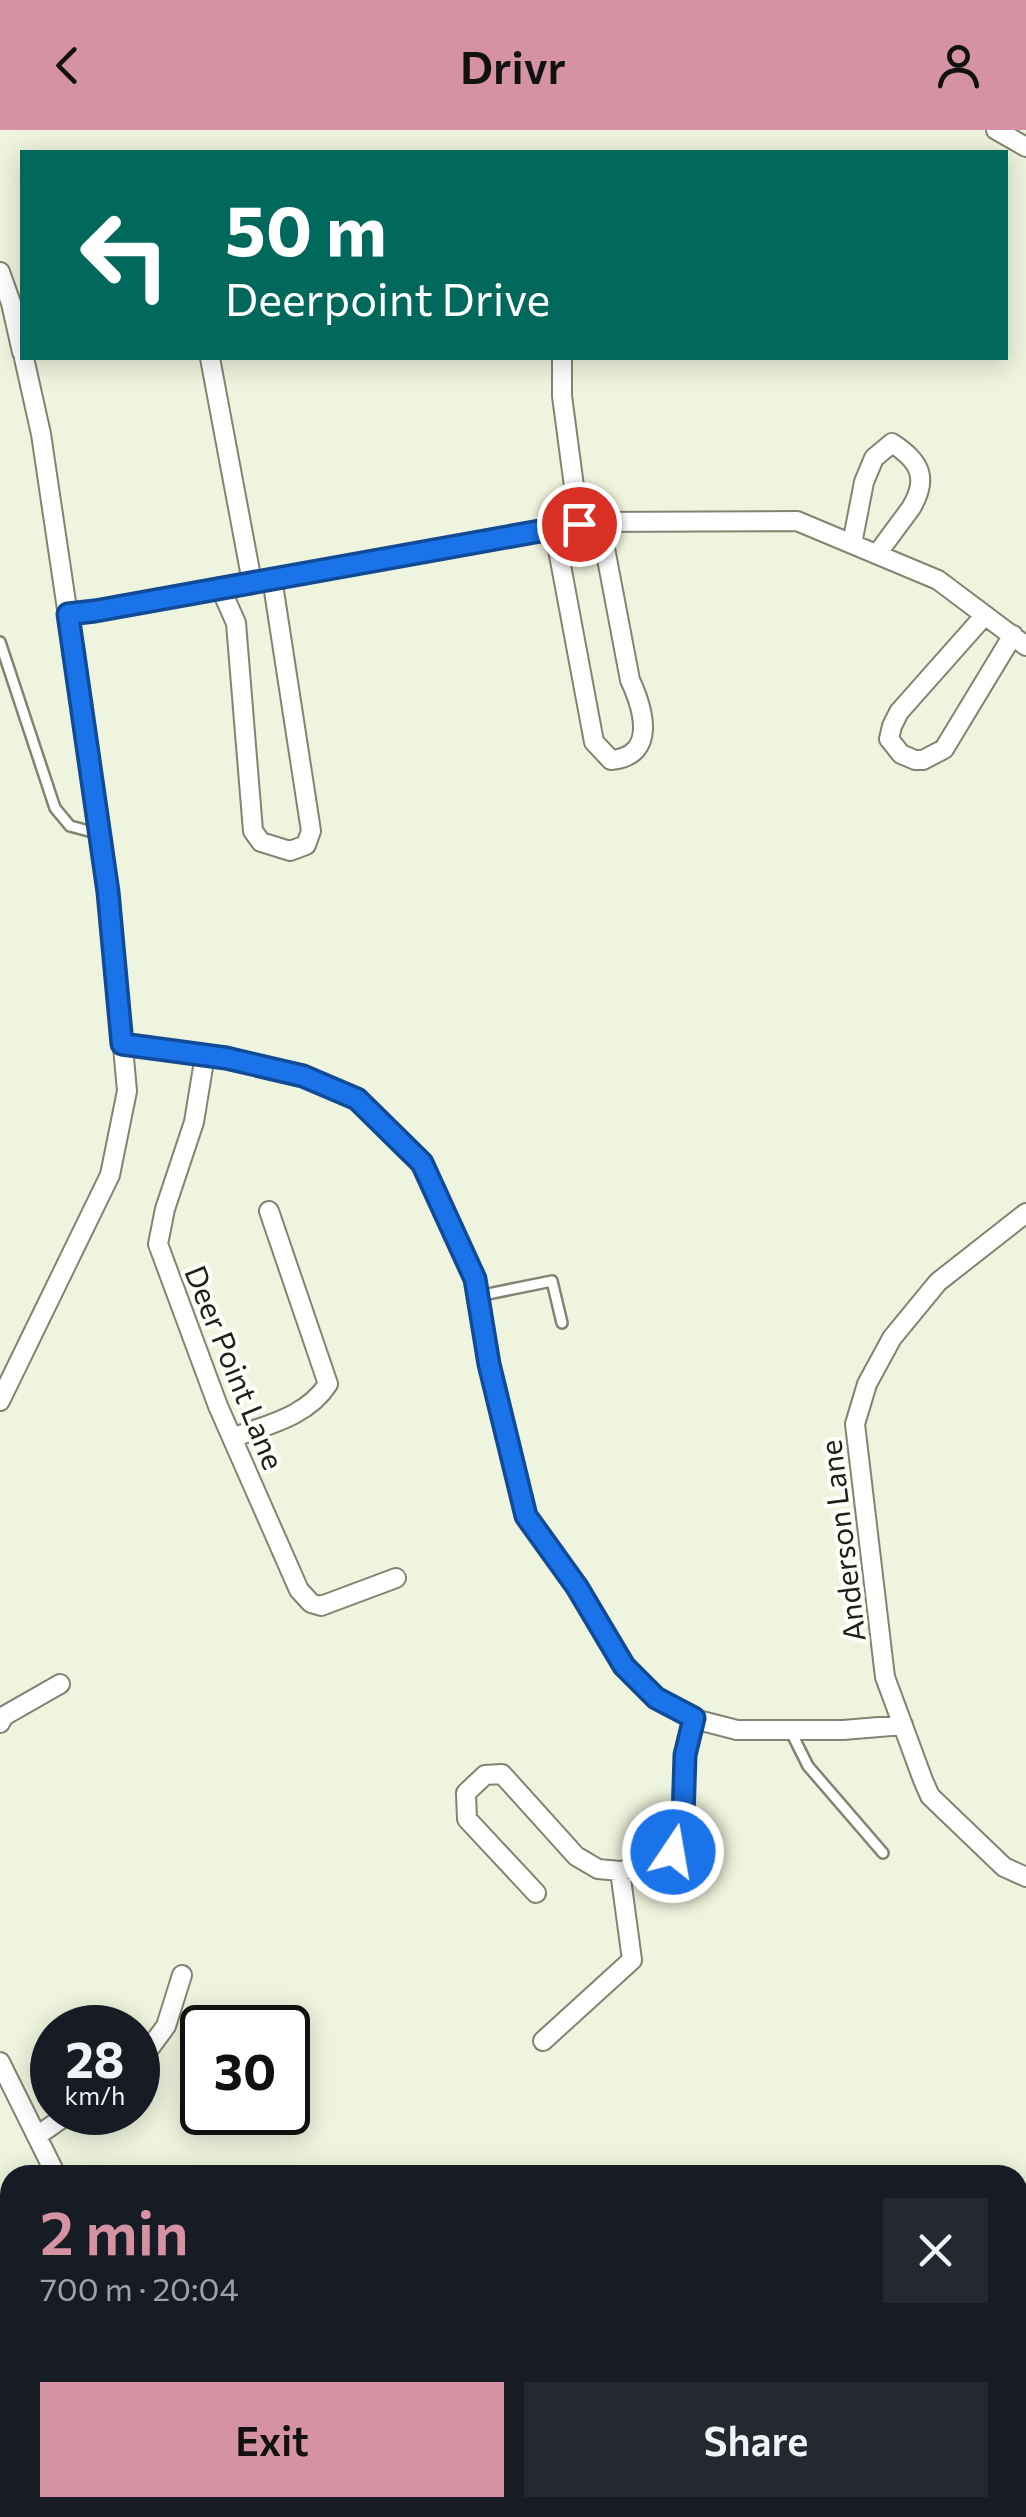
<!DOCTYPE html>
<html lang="en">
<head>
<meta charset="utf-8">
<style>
	:root { --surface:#171b24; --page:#242831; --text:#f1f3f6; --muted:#9ea1a6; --accent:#d492a2 }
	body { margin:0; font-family:Commissioner,sans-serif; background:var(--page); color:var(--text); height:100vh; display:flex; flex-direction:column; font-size:38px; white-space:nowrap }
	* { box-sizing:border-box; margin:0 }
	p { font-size:32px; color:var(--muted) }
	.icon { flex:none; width:55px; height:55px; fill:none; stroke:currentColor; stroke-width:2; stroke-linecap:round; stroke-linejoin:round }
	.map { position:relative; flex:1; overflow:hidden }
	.details { position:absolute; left:0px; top:2035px; width:1028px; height:352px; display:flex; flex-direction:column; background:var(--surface); border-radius:30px 30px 0 0; box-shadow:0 5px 25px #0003 }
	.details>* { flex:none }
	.guide { position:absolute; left:20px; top:20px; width:988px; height:210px; border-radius:0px; box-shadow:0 5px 25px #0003; background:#00695c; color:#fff; overflow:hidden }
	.speed { position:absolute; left:30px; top:1875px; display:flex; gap:20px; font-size:50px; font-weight:700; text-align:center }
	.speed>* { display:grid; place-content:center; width:130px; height:130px; border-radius:50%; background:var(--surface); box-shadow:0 5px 25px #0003; line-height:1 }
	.speed small { font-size:25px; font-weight:400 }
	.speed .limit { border:5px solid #111; border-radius:15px; background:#fff; color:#111 }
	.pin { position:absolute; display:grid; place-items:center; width:85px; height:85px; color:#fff; margin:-42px; border:5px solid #fff; border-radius:50%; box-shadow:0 2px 10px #0007 }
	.me { position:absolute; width:110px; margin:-55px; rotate:12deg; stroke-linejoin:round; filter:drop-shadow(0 0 8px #0008) }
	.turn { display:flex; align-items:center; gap:35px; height:210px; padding:0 40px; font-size:45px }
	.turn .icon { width:130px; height:130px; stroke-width:2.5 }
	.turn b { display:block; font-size:70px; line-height:85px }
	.round { display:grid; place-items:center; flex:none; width:105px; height:105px; border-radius:0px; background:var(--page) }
	.head { display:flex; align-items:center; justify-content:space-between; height:170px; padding:0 40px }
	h1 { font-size:60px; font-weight:600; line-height:75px; color:var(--accent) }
	.action { display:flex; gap:20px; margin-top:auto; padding:20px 40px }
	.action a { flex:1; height:115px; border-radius:0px; background:var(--accent); color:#111; font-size:40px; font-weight:600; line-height:115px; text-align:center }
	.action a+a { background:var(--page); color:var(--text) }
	header { display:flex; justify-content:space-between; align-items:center; height:130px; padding:0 40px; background:var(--accent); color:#111; font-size:45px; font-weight:600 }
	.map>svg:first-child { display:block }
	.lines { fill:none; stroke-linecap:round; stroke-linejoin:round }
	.service-casing { stroke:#808571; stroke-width:14 }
	.minor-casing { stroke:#808571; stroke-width:22 }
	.service { stroke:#fff; stroke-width:9 }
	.minor { stroke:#fff; stroke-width:18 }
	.route-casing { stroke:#114b97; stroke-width:25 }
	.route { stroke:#1a73e8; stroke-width:18 }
	.labels { text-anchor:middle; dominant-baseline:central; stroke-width:8; stroke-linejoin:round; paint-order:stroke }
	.street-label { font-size:30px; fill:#202119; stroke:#fefffa }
</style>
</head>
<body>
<header><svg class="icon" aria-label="back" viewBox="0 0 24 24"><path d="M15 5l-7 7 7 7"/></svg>Drivr<svg class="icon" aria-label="person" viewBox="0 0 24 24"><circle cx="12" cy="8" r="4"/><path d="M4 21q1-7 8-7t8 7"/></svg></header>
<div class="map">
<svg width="1026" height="2387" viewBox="0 0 1026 2387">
	<rect width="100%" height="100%" fill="#eff4de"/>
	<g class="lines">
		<defs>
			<path id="service" d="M0 512 55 678 70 696 100 704
				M478 1166 552 1151 562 1193
				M791 1602 808 1636 883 1723"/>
			<path id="minor" d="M996 0 1026 17
				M0 142 11 173 22 222
				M210 228 252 452
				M562 228V266L579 394
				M554 398 594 612 611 630C658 626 643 578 630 550L600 392
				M852 414 864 352 874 328 892 313C920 331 929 348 911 378L877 424
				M220 457 236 493 253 701 261 712 290 721 306 715 311 701 272 448
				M68 483 95 481 589 392 797 391 938 450 1026 516
				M985 485 899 582 892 596 889 609 901 624 915 630H923L944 619 1013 505
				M122 914 225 928 303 945 357 969 423 1033 475 1149 489 1234 525 1386 577 1457 624 1536 657 1567 694 1589 737 1600H843L903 1595
				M205 925 194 992 165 1079 158 1114 218 1276 299 1460 311 1473 321 1476 396 1448
				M1026 1083 938 1152 892 1208 867 1254 855 1294 885 1547 923 1650 930 1666 1004 1737 1026 1747
				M0 1271 110 1045 127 961 109 762 41 304 24 228
				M232 1308C266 1295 307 1287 328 1254L269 1081
				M0 1593 4 1586 60 1554
				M536 1763 467 1689 466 1663 485 1645 502 1644 576 1726 598 1739 620 1741 657 1734 673 1722 683 1688 685 1625 694 1589
				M543 1911 632 1830 620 1741
				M0 1932 56 2045
				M138 1934 166 1896 182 1845
				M37 2006 71 1982
				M1018 2311 1026 2308
				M592 2378 603 2387
				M104 2387 114 2378
				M490 2387 501 2378
				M852 2387 865 2378"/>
		</defs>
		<use href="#service" class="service-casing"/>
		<use href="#minor" class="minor-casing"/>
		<use href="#service" class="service"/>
		<use href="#minor" class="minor"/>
	</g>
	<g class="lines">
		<defs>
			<path id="route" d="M579 394 95 481 68 484 108 762 122 914 226 928 303 946 357 969 422 1033 475 1149 489 1234 526 1386 577 1457 624 1536 656 1568 694 1588 685 1625 683 1688 673 1722"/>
		</defs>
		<use href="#route" class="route-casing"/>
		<use href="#route" class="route"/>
	</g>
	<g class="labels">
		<g class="street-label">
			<text transform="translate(236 1237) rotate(68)">Deer Point Lane</text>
			<text transform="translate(841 1411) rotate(-97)">Anderson Lane</text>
		</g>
	</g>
</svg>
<div class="speed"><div>28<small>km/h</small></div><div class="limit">30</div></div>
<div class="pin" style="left:579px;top:394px;background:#d93025"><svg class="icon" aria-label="arrive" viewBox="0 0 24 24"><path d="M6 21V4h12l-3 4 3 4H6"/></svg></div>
<svg class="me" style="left:673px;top:1722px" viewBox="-20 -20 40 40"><circle r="17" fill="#1a73e8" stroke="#fff" stroke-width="3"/><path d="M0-11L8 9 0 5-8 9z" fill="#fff"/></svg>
<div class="guide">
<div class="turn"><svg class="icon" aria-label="left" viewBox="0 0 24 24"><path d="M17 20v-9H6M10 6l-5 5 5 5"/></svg><div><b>50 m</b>Deerpoint Drive</div></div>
</div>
<section class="details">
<div class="head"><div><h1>2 min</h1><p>700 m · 20:04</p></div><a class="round"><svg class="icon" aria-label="close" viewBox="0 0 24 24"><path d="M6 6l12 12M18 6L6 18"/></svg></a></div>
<div class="action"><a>Exit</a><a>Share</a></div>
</section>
</div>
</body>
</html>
